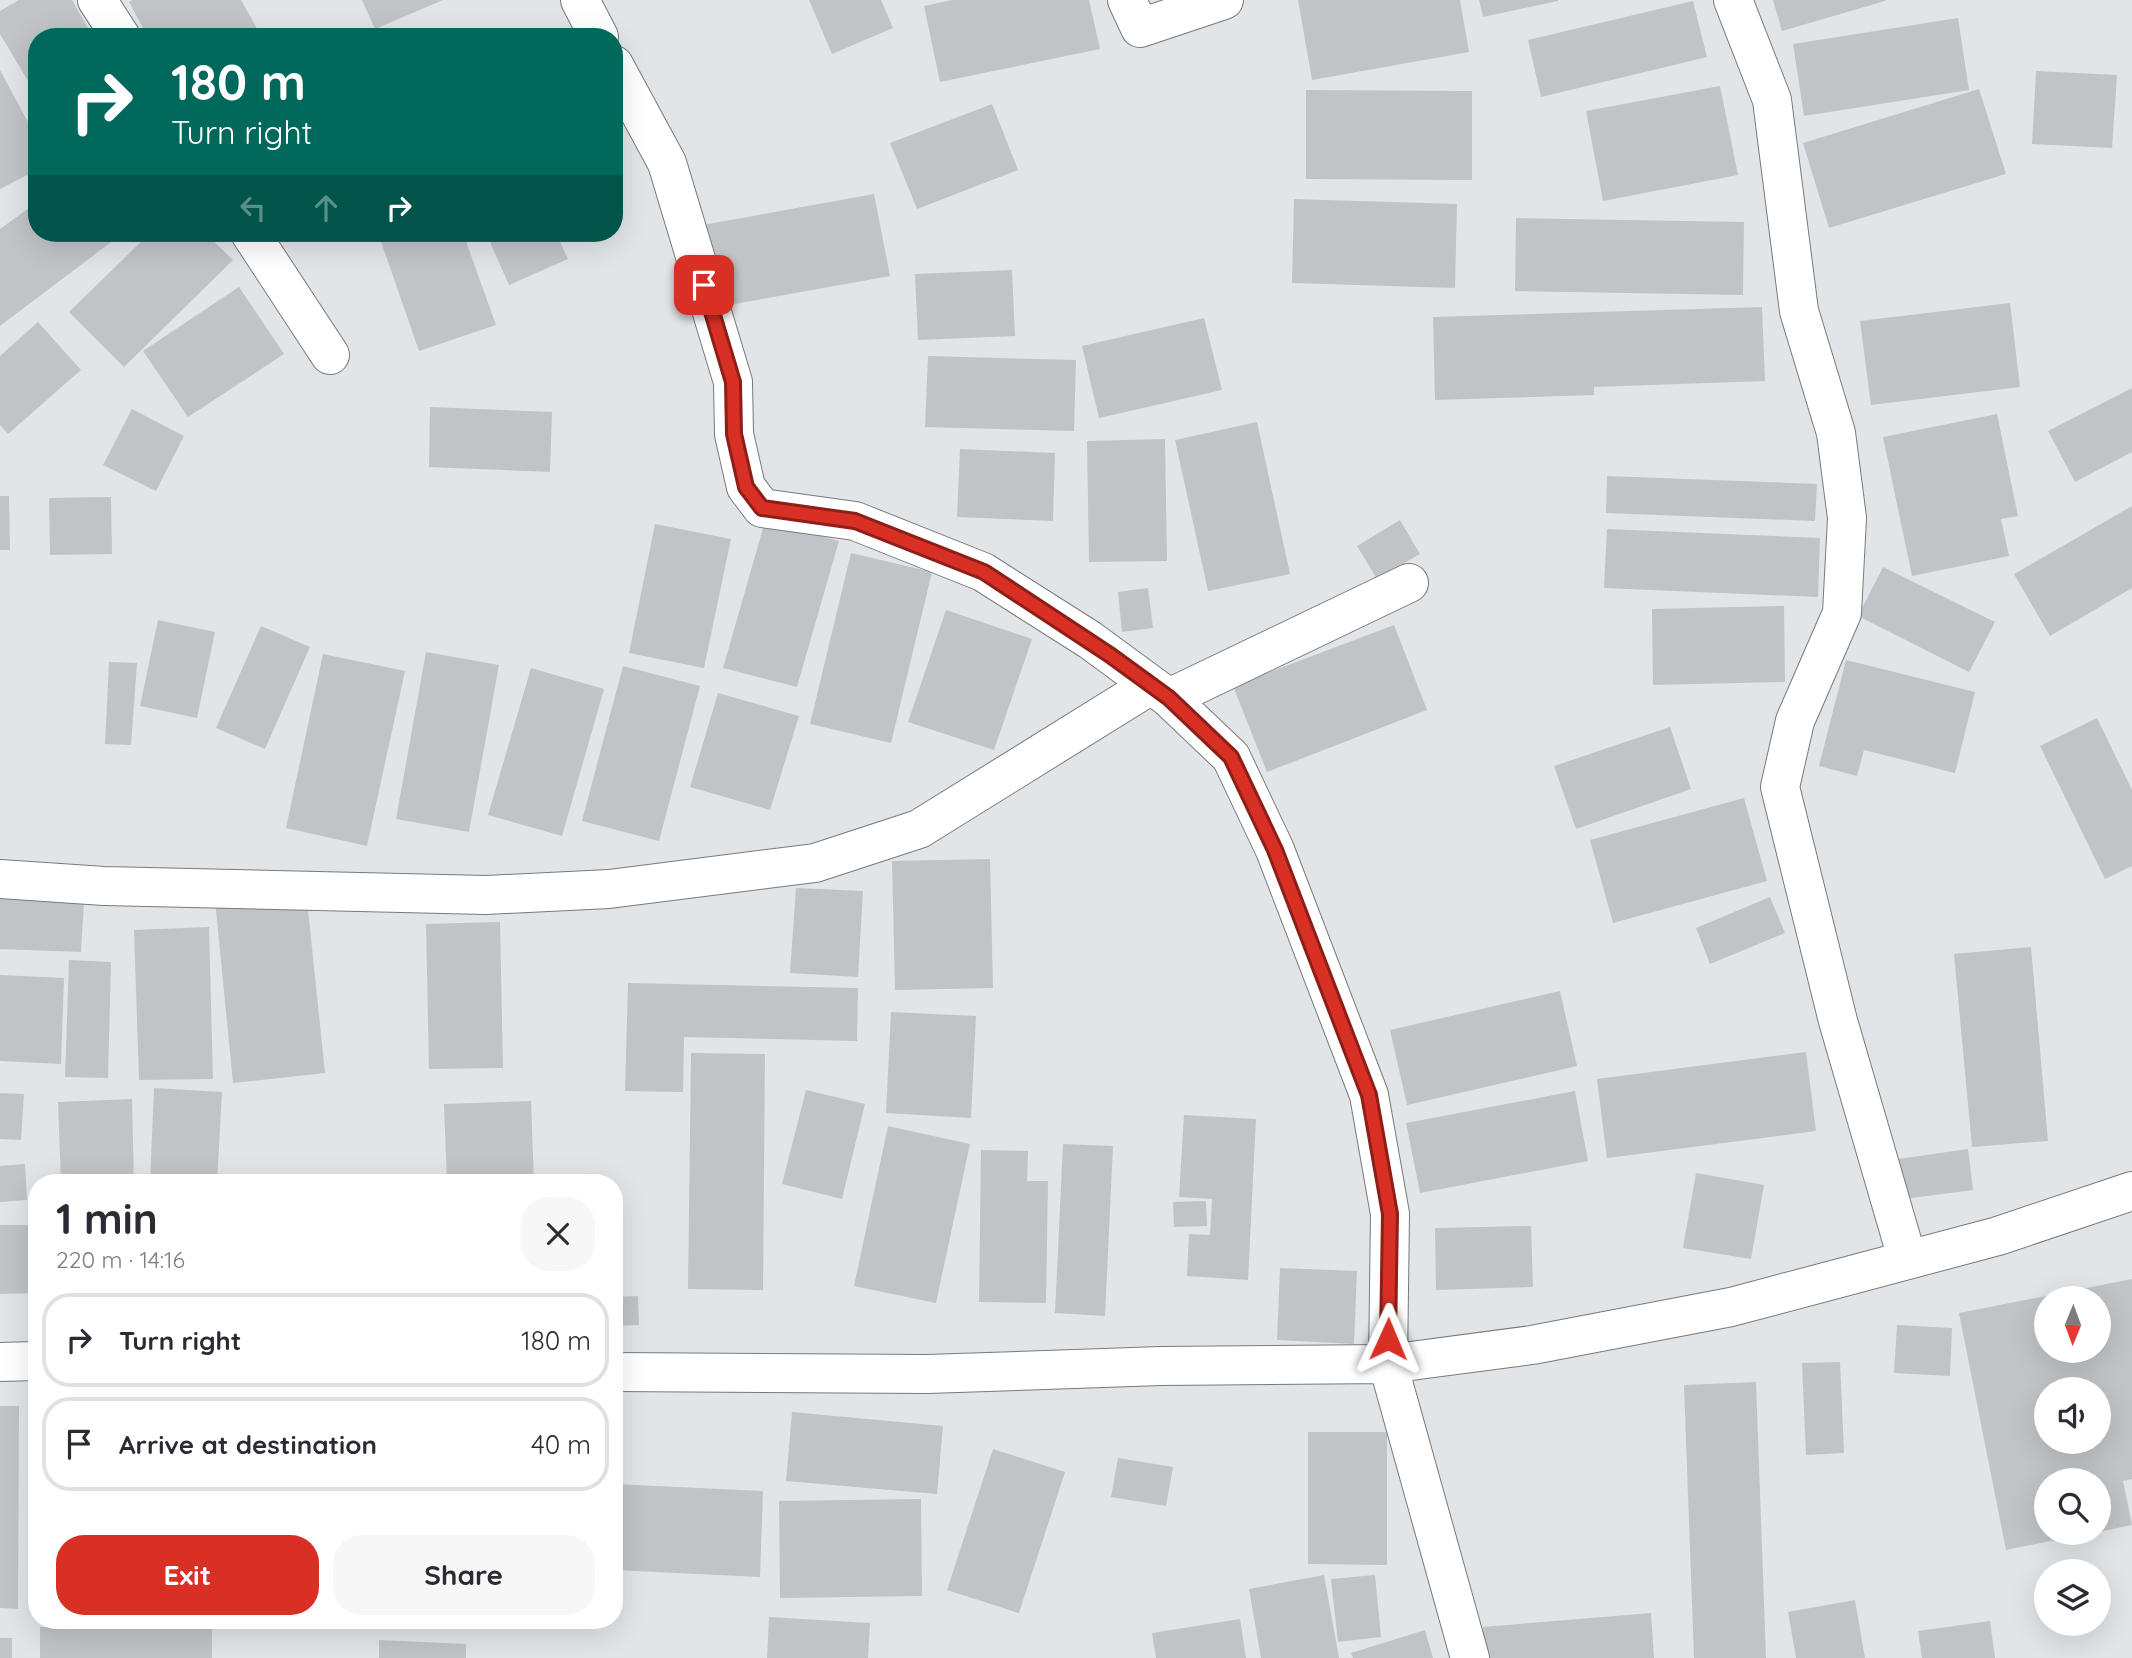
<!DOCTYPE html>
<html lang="en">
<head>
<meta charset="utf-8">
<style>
	:root { --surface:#fff; --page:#f7f7f7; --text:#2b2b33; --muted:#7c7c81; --line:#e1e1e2; --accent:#d93025 }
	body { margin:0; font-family:Quicksand,sans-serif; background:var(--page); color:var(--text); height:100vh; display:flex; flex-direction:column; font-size:26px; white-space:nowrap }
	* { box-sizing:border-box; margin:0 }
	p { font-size:23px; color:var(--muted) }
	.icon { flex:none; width:38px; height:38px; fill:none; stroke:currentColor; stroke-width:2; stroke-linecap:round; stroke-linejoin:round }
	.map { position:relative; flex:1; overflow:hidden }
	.drawer { position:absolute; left:28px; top:1174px; width:595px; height:455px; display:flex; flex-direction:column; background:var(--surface); border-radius:28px; box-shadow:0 7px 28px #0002 }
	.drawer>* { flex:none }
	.top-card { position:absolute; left:28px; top:28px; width:595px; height:214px; border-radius:28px; box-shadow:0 7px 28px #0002; background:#00695c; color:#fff; overflow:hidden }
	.needle { width:46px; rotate:181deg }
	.tools { position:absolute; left:2034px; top:1286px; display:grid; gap:14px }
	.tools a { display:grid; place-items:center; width:77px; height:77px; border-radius:50%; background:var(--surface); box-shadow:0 7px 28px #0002; font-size:35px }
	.pin { position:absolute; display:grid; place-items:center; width:60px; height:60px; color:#fff; margin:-30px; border-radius:14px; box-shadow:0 4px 10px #0006 }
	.me { position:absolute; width:77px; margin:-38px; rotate:1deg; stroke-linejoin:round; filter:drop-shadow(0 0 5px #0008) }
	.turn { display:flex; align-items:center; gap:24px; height:147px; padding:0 28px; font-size:32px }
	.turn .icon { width:91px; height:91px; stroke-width:2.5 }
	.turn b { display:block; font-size:49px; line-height:60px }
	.lanes { display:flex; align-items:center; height:66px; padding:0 28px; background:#0003; justify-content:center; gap:35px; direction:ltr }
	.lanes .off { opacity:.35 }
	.round { display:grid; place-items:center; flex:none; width:74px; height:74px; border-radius:28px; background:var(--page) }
	.overview { display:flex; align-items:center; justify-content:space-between; height:119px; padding:0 28px }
	h1 { font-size:42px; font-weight:800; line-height:52px }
	.action { display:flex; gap:14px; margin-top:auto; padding:14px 28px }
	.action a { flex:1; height:80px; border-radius:28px; background:var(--accent); color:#fff; font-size:28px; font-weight:800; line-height:80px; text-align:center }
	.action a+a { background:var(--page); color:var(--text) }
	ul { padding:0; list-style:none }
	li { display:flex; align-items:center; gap:21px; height:94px; margin:0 14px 10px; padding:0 14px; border:4px solid var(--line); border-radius:28px }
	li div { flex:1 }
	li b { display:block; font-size:26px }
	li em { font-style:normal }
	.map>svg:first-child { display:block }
	.building { fill:#c0c4c7; fill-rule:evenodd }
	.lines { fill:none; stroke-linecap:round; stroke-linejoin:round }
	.street-casing { stroke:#777a7d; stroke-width:40 }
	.street { stroke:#fff; stroke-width:38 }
	.route-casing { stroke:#8d1f18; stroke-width:18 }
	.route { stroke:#d93025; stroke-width:12 }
</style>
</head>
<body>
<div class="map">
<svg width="2132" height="1658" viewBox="0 0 2132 1658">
	<rect width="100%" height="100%" fill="#e1e5e8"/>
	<path class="building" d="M19 0H72L93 37H37V96L0 34V11Z
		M132 0H241L259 32 251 37H148L129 2Z
		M362 0H443L375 29Z
		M809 0H881L893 28 832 54Z
		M952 0H1089L1100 49 940 82 924 6Z
		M1298 0H1460L1469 52 1312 80Z
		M1479 0H1558V1L1483 17Z
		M1773 0H1885V1L1782 31Z
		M1693 1 1707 57 1541 97 1528 40Z
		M1958 18 1969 90 1804 116 1793 44Z
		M0 70 37 139V170L0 189Z
		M2036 71 2117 75 2112 148 2032 144Z
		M1720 86 1738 175 1603 201 1586 111Z
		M1979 89 2006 174 1829 228 1803 143Z
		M1306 90 1472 91V180L1306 179Z
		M992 104 1018 170 917 209 890 143Z
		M874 194 890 276 701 310 686 228Z
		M1294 199 1457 204 1455 288 1292 283Z
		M37 202V233H123L0 326V229Z
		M1516 218 1744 222 1743 295 1515 291Z
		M150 233H205L233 260 124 367 69 312Z
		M378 233H463L496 325 419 351Z
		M486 233H556L568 259 509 285Z
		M1012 270 1015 336 918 340 915 274Z
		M239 287 284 354 188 417 143 351Z
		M2010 303 2020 387 1871 405 1860 321Z
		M1762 307 1765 381 1594 387V395L1435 400 1433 317Z
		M1204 318 1222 390 1099 418 1082 346Z
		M38 322 81 370 8 434 0 425V356Z
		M928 356 1076 360 1074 431 925 427Z
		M2132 388V452L2075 482 2048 431Z
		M430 407 552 412 550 472 429 467Z
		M132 409 184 436 156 491 103 465Z
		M1997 414 2018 516 2001 519 2009 556 1912 576 1883 437Z
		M1257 422 1290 574 1208 591 1175 440Z
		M1165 439 1167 561 1089 562 1087 441Z
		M960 449 1055 453 1053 521 957 517Z
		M1607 476 1817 484 1815 521 1606 513Z
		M0 496H9L10 550H0Z
		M111 497 112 554 50 555 49 498Z
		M2132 506V588L2050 636 2014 574Z
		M1400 520 1420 554 1377 579 1357 546Z
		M765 521 839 541 797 687 723 668Z
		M655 524 731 539 704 668 629 653Z
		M1607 529 1820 538 1818 597 1604 588Z
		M851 553 932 572 891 743 810 724Z
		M1883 567 1995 622 1969 672 1858 616Z
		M1148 588 1153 628 1122 632 1118 592Z
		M1784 606 1785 682 1653 685 1652 609Z
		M946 610 1032 639 994 750 908 722Z
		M158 620 215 632 197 718 140 706Z
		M1394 625 1427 710 1267 772 1233 686Z
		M261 626 310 647 265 749 216 728Z
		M426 652 499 665 469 832 396 819Z
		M323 654 405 671 367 846 286 828Z
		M1846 660 1975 692 1955 773 1864 750 1857 776 1819 766Z
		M109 662 137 663 131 745 105 744Z
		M623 666 700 686 659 841 582 821Z
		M531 668 604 689 562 836 488 815Z
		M718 693 799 716 770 810 690 787Z
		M2097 718 2132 790V866L2105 879 2040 746Z
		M1670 727 1691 789 1576 829 1554 766Z
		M1744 798 1767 881 1613 923 1590 840Z
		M990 859 993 988 895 990 892 861Z
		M0 881 85 886 81 952 0 949Z
		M796 888 863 891 858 977 790 973Z
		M306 890 325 1073 233 1083 215 900Z
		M1770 897 1785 933 1710 964 1696 928Z
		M500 922 503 1068 429 1069 426 924Z
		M209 927 213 1079 139 1080 134 930Z
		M2031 947 2048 1141 1972 1147 1954 954Z
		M69 960 111 962 108 1078 65 1077Z
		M0 975 64 978 61 1064 0 1061Z
		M628 983 858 988 857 1041 684 1037 683 1092 625 1091Z
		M1560 991 1577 1066 1407 1105 1390 1030Z
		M891 1012 976 1016 971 1118 886 1113Z
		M1806 1052 1816 1131 1607 1158 1597 1079Z
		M691 1053 765 1054 763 1290 688 1289Z
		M154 1088 222 1092 217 1183H150Z
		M806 1090 865 1104 842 1199 782 1184Z
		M1575 1091 1588 1161 1420 1193 1406 1123Z
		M0 1093 24 1094 21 1140 0 1139Z
		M132 1099 134 1183H61L58 1102Z
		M531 1101 534 1183H447L444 1104Z
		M1184 1115 1256 1119 1248 1280 1187 1276 1189 1234 1210 1235 1212 1199 1179 1197Z
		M888 1126 970 1144 936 1303 854 1286Z
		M1063 1144 1113 1146 1105 1316 1055 1313Z
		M1968 1149 1973 1190 1903 1199 1898 1159Z
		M981 1150 1028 1151 1027 1181H1048L1046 1303 979 1302Z
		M25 1164 27 1200 0 1202V1166Z
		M1696 1173 1764 1185 1751 1259 1683 1248Z
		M1206 1201 1207 1226 1174 1227 1173 1202Z
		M0 1225H33L35 1293 0 1294Z
		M1531 1226 1533 1287 1436 1290 1435 1228Z
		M1280 1268 1357 1271 1354 1344 1277 1340Z
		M2132 1279V1479L2123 1481 2132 1525 2098 1532V1480H2046V1533L2085 1534 2006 1550 1959 1313ZM2046 1298H2098V1351H2046ZM2046 1390H2098V1442H2046Z
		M638 1296 639 1325 614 1326V1297Z
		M1897 1325 1952 1328 1950 1376 1894 1373Z
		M1840 1362 1844 1453 1806 1455 1802 1363Z
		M1756 1382 1766 1658H1694L1684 1385Z
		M0 1406H19L18 1609 0 1608Z
		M792 1412 943 1426 937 1494 786 1481Z
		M1308 1432H1387V1565L1308 1564Z
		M993 1449 1065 1472 1019 1613 947 1590Z
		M1118 1458 1173 1467 1166 1506 1111 1497Z
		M614 1484 763 1491 760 1577 614 1570Z
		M921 1499 922 1596 780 1598 779 1501Z
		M1324 1575 1339 1658H1261L1249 1589Z
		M1375 1575 1381 1637 1338 1642 1331 1579Z
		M1855 1600 1865 1658H1796L1788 1612Z
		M1651 1613 1654 1658H1485L1483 1627Z
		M769 1617 870 1623 868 1658H767Z
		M1240 1619 1246 1658H1156L1152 1633Z
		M1990 1621 1995 1658H1922L1918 1631Z
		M212 1626V1658H40V1627Z
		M1425 1630 1433 1658H1353L1351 1653Z
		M0 1638H12V1658H0Z
		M379 1640 466 1644V1658H379Z"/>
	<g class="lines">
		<defs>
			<path id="street" d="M97 0 121 37
				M580 0 599 37
				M1127 0 1140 28 1224 0
				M1733 0 1772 100 1799 311 1836 433 1847 518 1842 613 1795 721 1780 787 1838 1021 1907 1258
				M614 65 667 163 733 382 734 434 746 487 762 508 855 521 983 572 1090 640 1169 698 1231 757 1275 850 1369 1095 1390 1214 1388 1364 1470 1658
				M250 233 330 355
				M1169 698 1409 583
				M0 879 104 886 486 895 609 889 815 863 919 829 1151 685
				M0 1362 37 1361
				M614 1372 927 1374 1161 1366 1388 1364 1532 1345 1731 1307 1998 1236 2132 1191"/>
		</defs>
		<use href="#street" class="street-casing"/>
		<use href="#street" class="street"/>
	</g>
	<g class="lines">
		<defs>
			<path id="route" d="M704 285 733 382 734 434 746 487 762 508 855 521 984 572 1110 655 1169 698 1231 757 1275 850 1369 1095 1390 1214 1388 1339"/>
		</defs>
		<use href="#route" class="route-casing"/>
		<use href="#route" class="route"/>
	</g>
</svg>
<div class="tools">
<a><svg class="needle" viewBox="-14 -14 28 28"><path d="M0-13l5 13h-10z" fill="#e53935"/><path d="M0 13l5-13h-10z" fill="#7c7c81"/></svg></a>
<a><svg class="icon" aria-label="sound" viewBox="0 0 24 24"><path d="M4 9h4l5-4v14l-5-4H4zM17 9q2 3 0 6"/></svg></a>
<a><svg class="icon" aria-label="search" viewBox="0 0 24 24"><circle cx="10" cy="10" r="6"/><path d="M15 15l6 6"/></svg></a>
<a><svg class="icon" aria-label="layers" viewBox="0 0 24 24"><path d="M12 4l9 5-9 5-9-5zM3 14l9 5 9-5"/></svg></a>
</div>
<div class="pin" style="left:704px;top:285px;background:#d93025"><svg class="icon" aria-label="arrive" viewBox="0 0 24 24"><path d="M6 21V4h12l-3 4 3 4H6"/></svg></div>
<svg class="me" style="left:1388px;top:1339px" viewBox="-20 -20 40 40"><path d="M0-17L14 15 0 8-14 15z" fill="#d93025" stroke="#fff" stroke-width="4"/></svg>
<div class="top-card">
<div class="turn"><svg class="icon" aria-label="right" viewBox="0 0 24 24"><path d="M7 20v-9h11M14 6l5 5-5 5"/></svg><div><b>180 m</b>Turn right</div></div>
<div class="lanes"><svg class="icon off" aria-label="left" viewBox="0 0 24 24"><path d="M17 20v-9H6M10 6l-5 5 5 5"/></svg><svg class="icon off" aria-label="ahead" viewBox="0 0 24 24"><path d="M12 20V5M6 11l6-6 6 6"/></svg><svg class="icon" aria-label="right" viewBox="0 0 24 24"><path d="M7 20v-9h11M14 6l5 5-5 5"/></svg></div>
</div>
<section class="drawer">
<div class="overview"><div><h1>1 min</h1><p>220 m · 14:16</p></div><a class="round"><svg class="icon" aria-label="close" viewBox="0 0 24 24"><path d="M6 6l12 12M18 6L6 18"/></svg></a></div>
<ul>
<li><svg class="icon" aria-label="right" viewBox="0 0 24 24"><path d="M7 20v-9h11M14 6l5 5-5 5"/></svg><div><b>Turn right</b></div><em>180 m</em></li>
<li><svg class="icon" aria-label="arrive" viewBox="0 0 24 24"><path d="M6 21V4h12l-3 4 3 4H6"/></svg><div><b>Arrive at destination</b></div><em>40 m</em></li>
</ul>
<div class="action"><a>Exit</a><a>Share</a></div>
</section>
</div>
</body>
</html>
